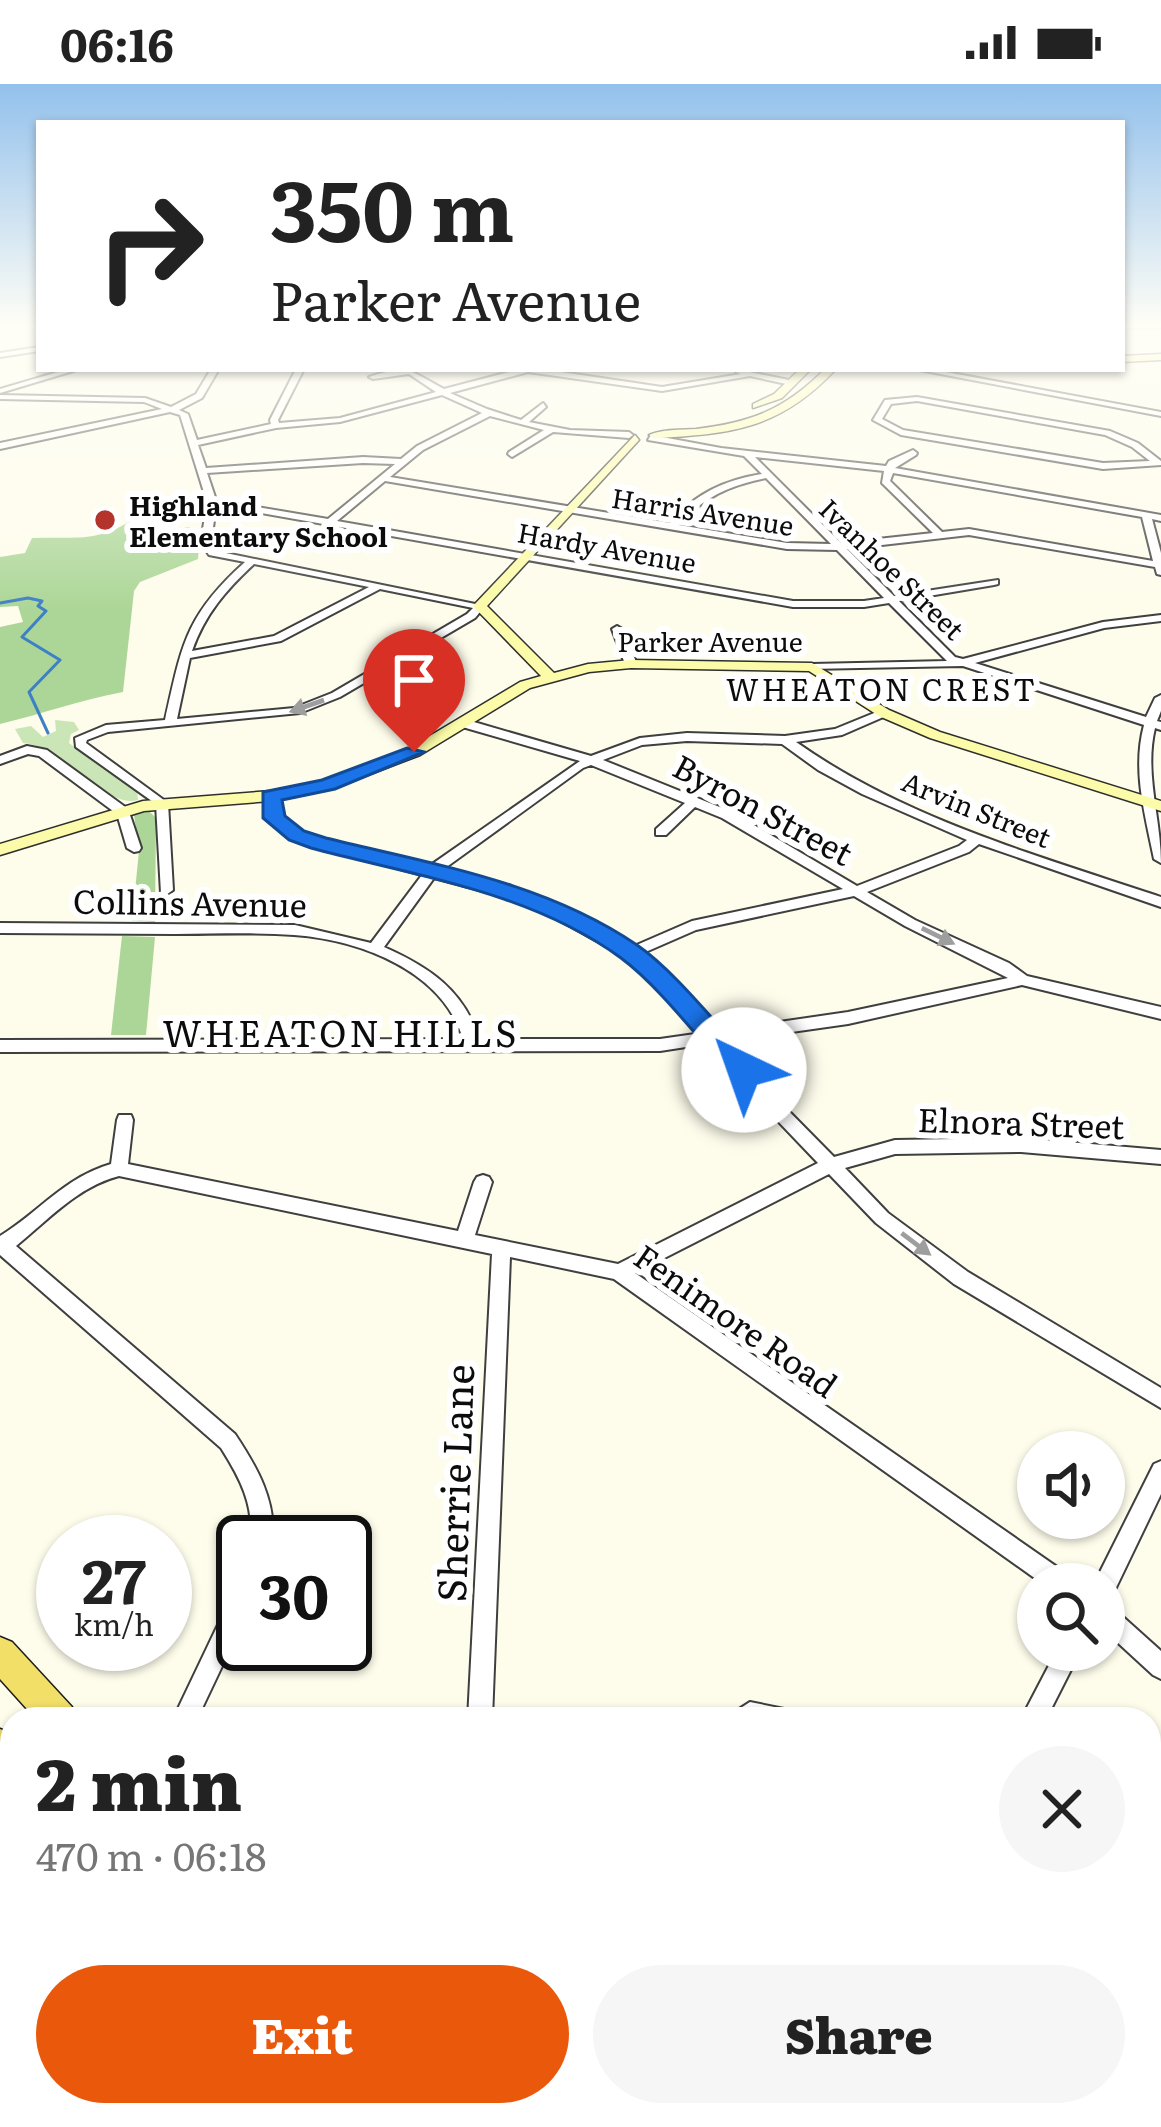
<!DOCTYPE html>
<html lang="en">
<head>
<meta charset="utf-8">
<style>
	:root { --surface:#fff; --page:#f6f6f6; --text:#222; --muted:#767676; --accent:#ea580c }
	body { margin:0; font-family:Literata,serif; background:var(--page); color:var(--text); height:100vh; display:flex; flex-direction:column; font-size:45px; white-space:nowrap }
	* { box-sizing:border-box; margin:0 }
	p { font-size:39px; color:var(--muted) }
	.icon { flex:none; width:66px; height:66px; fill:none; stroke:currentColor; stroke-width:2; stroke-linecap:round; stroke-linejoin:round }
	.map { position:relative; flex:1; overflow:hidden }
	.drawer { position:absolute; left:0px; top:1623px; width:1161px; height:420px; display:flex; flex-direction:column; background:var(--surface); border-radius:36px 36px 0 0; box-shadow:0 3px 9px #0004 }
	.drawer>* { flex:none }
	.top-card { position:absolute; left:36px; top:36px; width:1089px; height:252px; border-radius:0px; box-shadow:0 3px 9px #0004; background:#fff; color:var(--text); overflow:hidden }
	.fabs { position:absolute; left:1017px; top:1347px; display:grid; gap:24px }
	.fabs a { display:grid; place-items:center; width:108px; height:108px; border-radius:50%; background:var(--surface); box-shadow:0 3px 9px #0004; font-size:60px }
	.speed { position:absolute; left:36px; top:1431px; display:flex; gap:24px; font-size:60px; font-weight:700; text-align:center }
	.speed>* { display:grid; place-content:center; width:156px; height:156px; border-radius:50%; background:var(--surface); box-shadow:0 3px 9px #0004; line-height:1 }
	.speed small { font-size:30px; font-weight:400 }
	.speed .limit { border:6px solid #111; border-radius:18px; background:#fff; color:#111 }
	.pin { position:absolute; display:grid; place-items:center; width:102px; height:102px; color:#fff; margin:-123px -51px; border-radius:50% 50% 50% 0; rotate:-45deg; box-shadow:0 0 12px #0007 }
	.pin .icon { rotate:45deg }
	.me { position:absolute; width:132px; margin:-66px; rotate:318deg; stroke-linejoin:round; filter:drop-shadow(0 0 9px #0008) }
	.turn { display:flex; align-items:center; gap:42px; height:252px; padding:0 36px; font-size:54px }
	.turn .icon { width:156px; height:156px; stroke-width:2.5 }
	.turn b { display:block; font-size:84px; line-height:102px }
	.round { display:grid; place-items:center; flex:none; width:126px; height:126px; border-radius:63px; background:var(--page) }
	.head { display:flex; align-items:center; justify-content:space-between; height:204px; padding:0 36px }
	h1 { font-size:72px; font-weight:800; line-height:90px }
	.button { display:flex; gap:24px; margin-top:auto; padding:24px 36px }
	.button a { flex:1; height:138px; border-radius:72px; background:var(--accent); color:#fff; font-size:48px; font-weight:800; line-height:138px; text-align:center }
	.button a+a { background:var(--page); color:var(--text) }
	.status { display:flex; justify-content:space-between; align-items:center; height:84px; padding:0 60px; background:var(--surface); direction:ltr }
	.status svg { height:33px; fill:currentColor }
	.map>svg:first-child { display:block }
	.green { fill:#cae6b7 }
	.forest { fill:#acd697 }
	.lines { fill:none; stroke-linecap:round; stroke-linejoin:round }
	.stream { stroke:#3d80c6; stroke-width:3 }
	.street-casing { stroke:#3f3f3f; stroke-width:4 }
	.secondary-casing { stroke:#2e2e2e; stroke-width:3 }
	.primary-casing { stroke:#1d1d1d; stroke-width:3 }
	.street { fill:#fff; fill-rule:evenodd }
	.secondary { fill:#fbfba9; fill-rule:evenodd }
	.primary { fill:#f2df68; fill-rule:evenodd }
	.oneway { fill:#9e9e9e }
	.route { fill:#1a73e8; stroke:#114b97; stroke-width:3 }
	.poi-dot { fill:#b4342b; stroke:#fff; stroke-width:4.5 }
	.labels { text-anchor:middle; dominant-baseline:central; stroke-width:12; stroke-linejoin:round; paint-order:stroke }
	.far-poi-label { font-size:27px; font-weight:bold; fill:#0c0c0c; stroke:#fff; text-anchor:start }
	.far-street-label { font-size:27px; fill:#0c0c0c; stroke:#fff }
	.far-neighbourhood-label { font-size:30px; letter-spacing:3px; fill:#0c0c0c; stroke:#fff }
	.street-label { font-size:33px; fill:#0c0c0c; stroke:#fff }
	.neighbourhood-label { font-size:36px; letter-spacing:3px; fill:#0c0c0c; stroke:#fff }
	.near-street-label { font-size:39px; fill:#0c0c0c; stroke:#fff }
</style>
</head>
<body>
<div class="status"><b>06:16</b><svg viewBox="0 0 49 12"><path d="M0 12V9h3v3zM5 12V6h3v6zM10 12V3h3v9zM15 12V0h3v12zM26 1h20v11H26zM47 4h2v5h-2z"/></svg></div>
<div class="map">
<svg width="1161" height="2043" viewBox="0 0 1161 2043">
	<rect width="100%" height="100%" fill="#fefceb"/>
	<path class="green" d="M55 636 74 638 79 646 71 650 69 659 137 707 138 716C104 725 64 662 23 659L15 645 31 642 43 653 56 647Z"/>
	<path class="forest" d="M135 434H149L160 444 190 443 200 452 198 475 140 498 134 507 123 608C80 616 42 630 0 640V543L23 538 18 522 0 523V473L25 469 32 454C76 452 96 460 135 434Z
		M149 727 156 734 155 838 132 837 139 767 134 731Z
		M122 852 155 853 146 951H111Z"/>
	<g class="lines">
		<path class="stream" d="M0 519 28 514 42 517 38 522 46 527 22 553 60 576 29 608 48 649"/>
		<defs>
			<path id="street" d="M1122 241H1161V244H1122Z
				M39 263V267L0 273V269Z
				M68 285H80L0 309V305Z
				M211 285H219L202 314 179 326 188 330 197 356 271 340 270 336 296 285H304L278 336 279 339 340 334 436 308 409 290 373 295 369 293C410 280 408 286 444 305L520 285H541L662 303 741 290 736 288 740 286 794 297 791 301 750 292 662 307 528 288 450 309 487 325 521 336 543 319 546 323 529 338 570 346 629 348 633 351 629 354 553 348 512 373 508 370 509 368 544 346 490 332 423 366 390 393 670 439C695 410 724 396 762 390L744 372 648 356 651 351 721 364 886 382 889 377 913 366 917 369 916 371 895 384 1161 431V437L1152 435 1161 469V491L1157 490 1155 483 969 451 847 465 894 512 998 496V500L994 501 899 517 955 573 963 575 1103 538 1161 531V537L1104 544 975 579 1146 633 1155 614 1161 611V627L1157 637 1161 638V646L1155 644C1144 689 1161 734 1161 779L1154 775C1145 730 1132 686 1144 641L963 582 808 585V581L812 580 947 577 889 519 864 523H793L216 421 211 459 216 467 485 522 475 534 340 613 300 629 108 648 87 656 86 659 168 719 173 806 166 811 161 809 156 720 76 663 75 654 106 641 165 636C182 561 185 532 245 478L209 471 201 459 207 418 180 331 170 328 0 365V359L162 325 144 318 0 315V311L145 314 171 323 196 310ZM442 311 482 329 417 362 401 375 363 373 206 384 198 361 276 344 340 338ZM755 373 884 387 882 399 933 449 841 459ZM363 379 395 380 328 435 216 416 207 389ZM893 389 1142 433 1153 477 969 445 942 448 890 397ZM766 394 831 460 787 459 679 441C703 413 730 401 766 394ZM385 397 787 465 837 466 884 514 864 517H793L337 437ZM254 480 369 503 274 552 192 567C205 530 226 506 254 480ZM380 505 473 524 467 530 332 609 294 624 177 635 190 574 281 557Z
				M914 285H930L1161 328V332Z
				M917 313 1110 347 1138 359 1161 377V381L1103 385 901 351 873 336 885 316ZM917 317 1105 351 1132 363 1150 377 1103 379 903 346 882 335 891 320Z
				M617 542 622 545 637 580 635 582 625 580 612 545Z
				M884 625 890 629 888 631 842 651 796 658C905 735 1036 771 1161 813V823L979 760 969 768 867 808 915 836 1009 879 1027 892 1161 923V935L1022 901 848 940 729 957 766 1004 834 1073 895 1056 1021 1054 1161 1066V1080L1021 1068 895 1070 845 1084 888 1129 968 1188 1161 1304V1324L954 1200 876 1139 829 1090 635 1189 1070 1492 1073 1500H1043L614 1195 510 1173 492 1635H468L492 1170 119 1092C77 1103 48 1136 16 1162L235 1350C257 1383 277 1418 272 1458H250C255 1422 240 1394 221 1364L0 1171V1152C38 1129 65 1093 111 1080L117 1036 119 1031H131L133 1036 128 1080 458 1147 474 1098 477 1093 483 1091 489 1093 492 1098 475 1151 618 1180 818 1079 754 1012 712 959 660 967 0 968V956L463 955C443 887 361 856 294 851 255 848 214 850 175 850 116 850 58 849 0 849V839L295 841 371 859 422 791 291 755 267 734 266 709H276L280 733 301 749 428 783 580 677 459 642V636H467L591 672 640 654 687 649 785 652 835 645ZM687 657 782 660 818 686 862 710 967 756 959 762 857 802 732 728 603 676 642 661ZM591 681 685 719 656 745V751H666L695 723 722 734 843 805 692 837 632 863 538 813 441 787 583 684ZM434 794 528 819 626 873 702 949 660 955H479C464 906 429 883 384 863ZM854 812 905 842 1008 894 848 928 718 947 641 870 696 846Z
				M27 662 47 666 128 725 141 764 139 767 134 768 127 764 117 730 39 672 28 670 0 680V672Z
				M1161 1377V1410L1112 1512 1104 1515V1500H1094L1154 1380Z
				M243 1502V1538L197 1635H173L235 1505Z
				M1104 1520 1112 1523 1161 1567V1595L1153 1591 1104 1546Z
				M1057 1566H1081L1046 1635H1021Z
				M750 1618 794 1627 798 1635H732L736 1627Z
				M0 1801 12 1808V1841L0 1834Z
				M12 1856V1898L10 1903 0 1907V1865L3 1860Z
				M1149 1938 1161 1945V1980L1149 1973Z
				M825 2031H853L848 2043H820Z"/>
			<path id="secondary" d="M1161 270V276L1122 278V272Z
				M800 285H811L782 314 753 324V320L774 310Z
				M825 285H836C780 345 732 350 654 354L649 351C662 345 680 346 696 345 753 338 785 325 825 285Z
				M635 351 639 356 487 522 554 589 588 580 631 576 812 579 889 626 940 648 1161 717V727L930 654 879 632 809 587 631 584 589 588 530 604 420 671 334 704 271 717 144 727 0 771V760L143 717 271 707 324 697 408 665 520 598 541 592 473 522Z"/>
			<path id="primary" d="M0 1553 12 1558 72 1623 77 1635H36L0 1595Z
				M0 1645 12 1650V1694L0 1689Z
				M308 2031H355L360 2043H313Z
				M393 2031H474L479 2043H398Z"/>
		</defs>
		<use href="#street" class="street-casing"/>
		<use href="#secondary" class="secondary-casing"/>
		<use href="#primary" class="primary-casing"/>
		<use href="#street" class="street"/>
		<use href="#secondary" class="secondary"/>
		<use href="#primary" class="primary"/>
	</g>
	<defs><path id="oneway-solid" d="M-6-.8H1V-3.2L6.5 0L1 3.2V.8H-6Z" transform="scale(3)"/></defs>
	<g class="oneway">
		<use href="#oneway-solid" transform="translate(307 622) rotate(161)"/>
		<use href="#oneway-solid" transform="translate(938 852) rotate(26)"/>
		<use href="#oneway-solid" transform="translate(916 1160) rotate(37)"/>
	</g>
	<linearGradient id="sky" x2="0" y2="1"><stop stop-color="#93c1ec"/><stop offset="0.46" stop-color="#fffef6"/><stop offset="1" stop-color="#fffef6" stop-opacity="0"/></linearGradient>
	<rect width="1161" height="527" fill="url(#sky)"/>
	<path class="route" d="M407 664 424 668 335 705 282 716 285 732 304 747 326 754C432 780 545 798 637 861 675 887 720 945 753 979L757 986 753 994H734C700 957 660 903 621 874 531 808 416 792 311 764L289 756 263 734V708L322 696Z"/>
	<circle class="poi-dot" cx="105" cy="436" r="12"/>
	<g class="labels">
		<g class="far-poi-label">
			<text x="129" y="420">Highland<tspan x="129" dy="31">Elementary School</tspan></text>
		</g>
		<g class="far-street-label">
			<text transform="translate(703 426) rotate(9)">Harris Avenue</text>
			<text transform="translate(607 462) rotate(10)">Hardy Avenue</text>
			<text transform="translate(893 484) rotate(44)">Ivanhoe Street</text>
			<text x="710" y="556">Parker Avenue</text>
			<text transform="translate(977 724) rotate(22)">Arvin Street</text>
		</g>
		<g class="far-neighbourhood-label">
			<text x="882" y="604">WHEATON CREST</text>
		</g>
		<g class="street-label">
			<text transform="translate(764 724) rotate(28)">Byron Street</text>
			<text transform="translate(190 817) rotate(1)">Collins Avenue</text>
			<text transform="translate(1021 1037) rotate(2)">Elnora Street</text>
			<text transform="translate(737 1235) rotate(35)">Fenimore Road</text>
		</g>
		<g class="neighbourhood-label">
			<text x="341" y="947">WHEATON HILLS</text>
		</g>
		<g class="near-street-label">
			<text transform="translate(453 1399) rotate(-88)">Sherrie Lane</text>
		</g>
	</g>
</svg>
<div class="fabs">
<a><svg class="icon" aria-label="sound" viewBox="0 0 24 24"><path d="M4 9h4l5-4v14l-5-4H4zM17 9q2 3 0 6"/></svg></a>
<a><svg class="icon" aria-label="search" viewBox="0 0 24 24"><circle cx="10" cy="10" r="6"/><path d="M15 15l6 6"/></svg></a>
</div>
<div class="speed"><div>27<small>km/h</small></div><div class="limit">30</div></div>
<div class="pin" style="left:414px;top:668px;background:#d93025"><svg class="icon" aria-label="arrive" viewBox="0 0 24 24"><path d="M6 21V4h12l-3 4 3 4H6"/></svg></div>
<svg class="me" style="left:744px;top:986px" viewBox="-20 -20 40 40"><circle r="19" fill="#fff"/><path d="M0-13L10 11 0 6-10 11z" fill="#1a73e8"/></svg>
<div class="top-card">
<div class="turn"><svg class="icon" aria-label="right" viewBox="0 0 24 24"><path d="M7 20v-9h11M14 6l5 5-5 5"/></svg><div><b>350 m</b>Parker Avenue</div></div>
</div>
<section class="drawer">
<div class="head"><div><h1>2 min</h1><p>470 m · 06:18</p></div><a class="round"><svg class="icon" aria-label="close" viewBox="0 0 24 24"><path d="M6 6l12 12M18 6L6 18"/></svg></a></div>
<div class="button"><a>Exit</a><a>Share</a></div>
</section>
</div>
</body>
</html>
